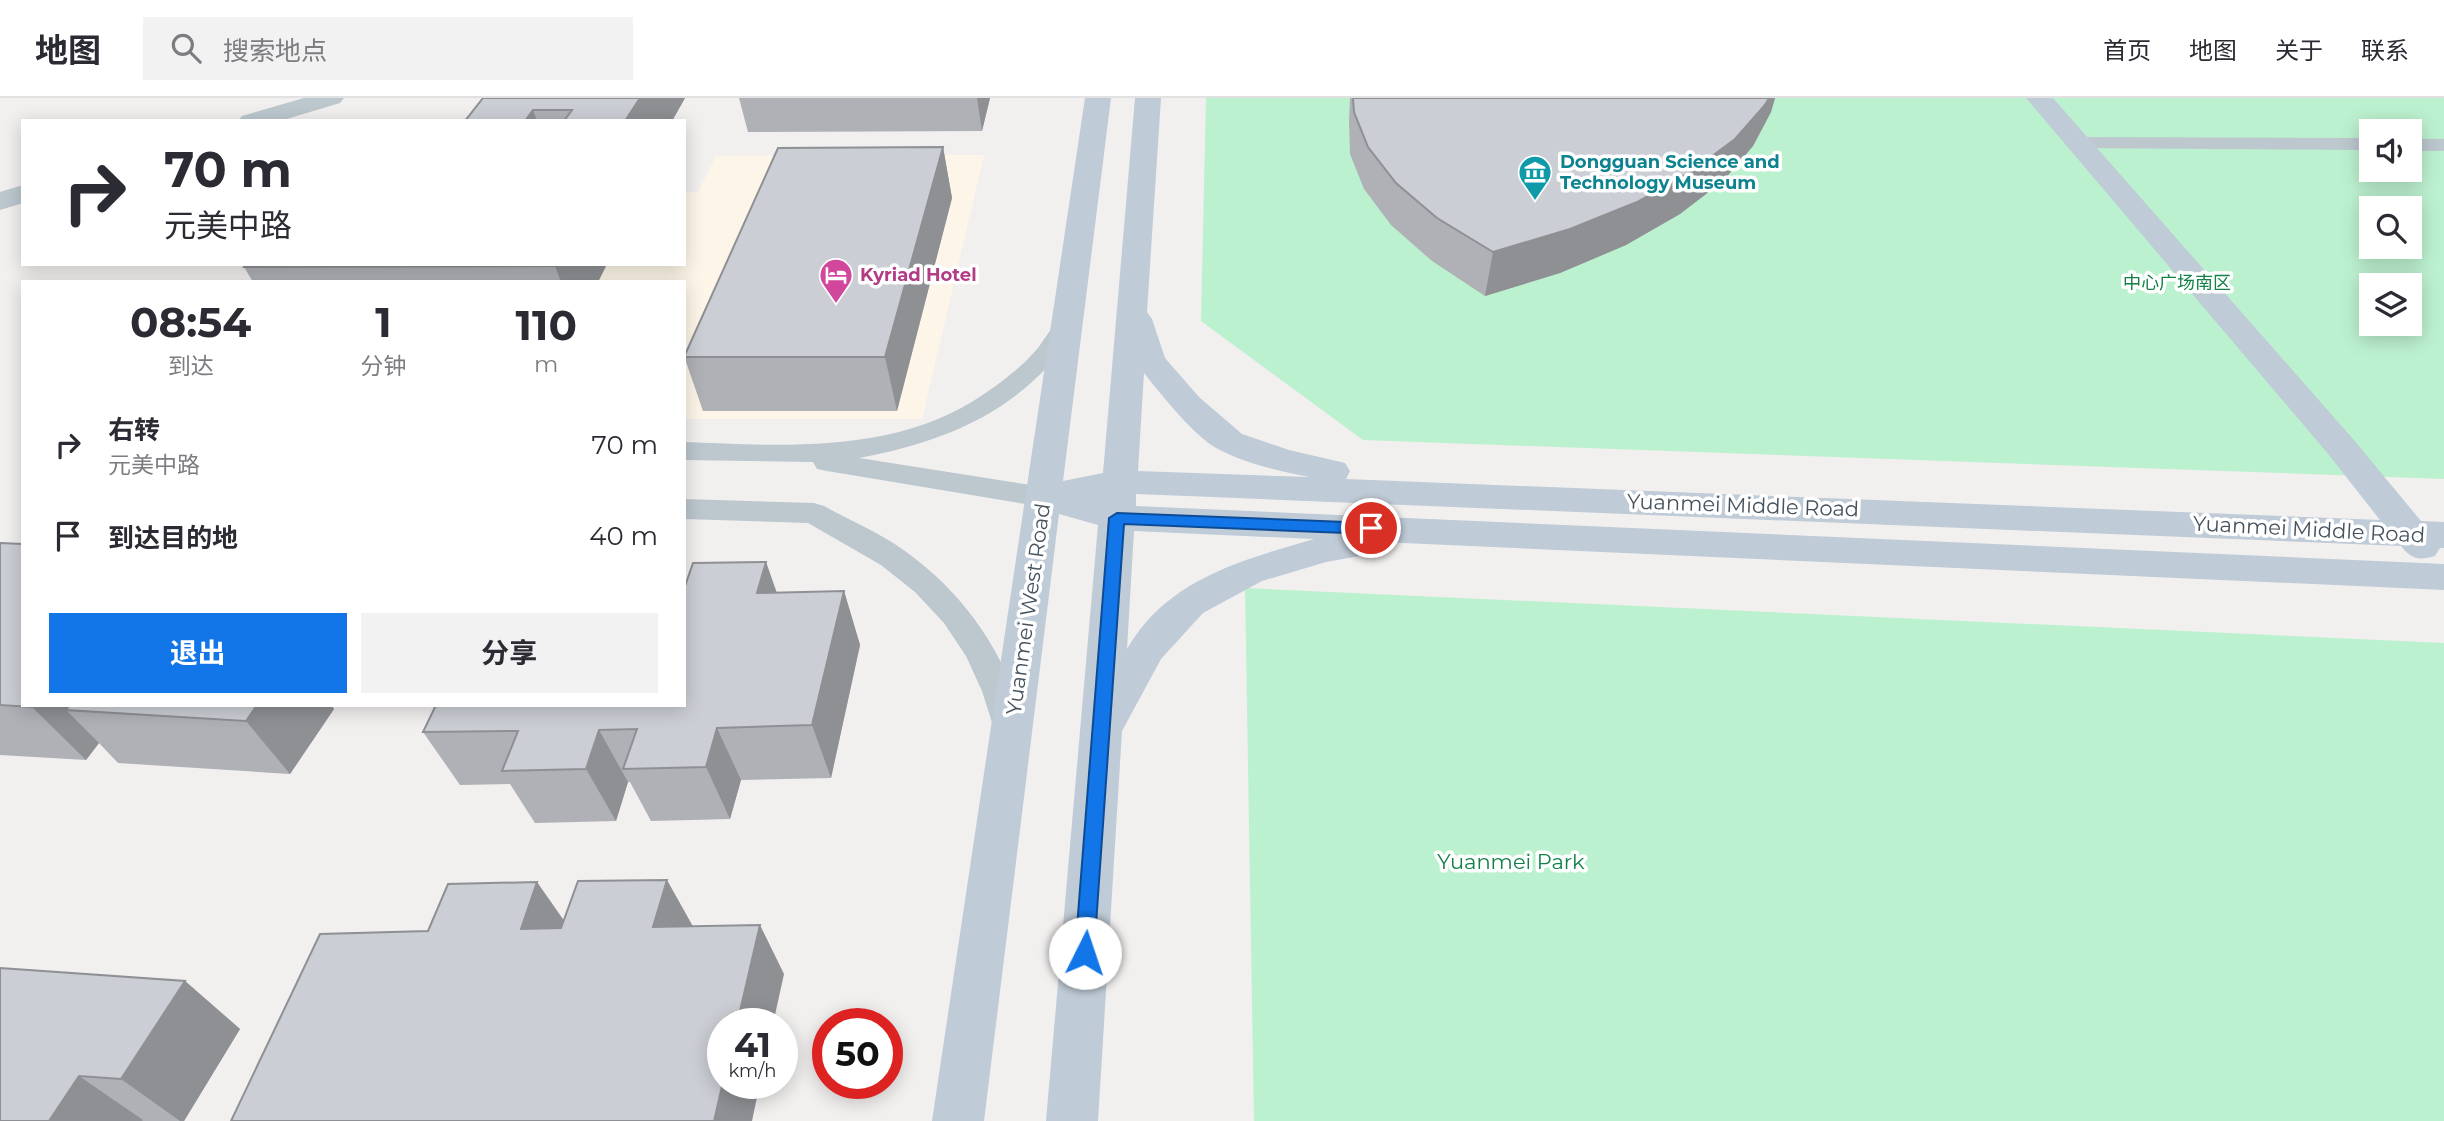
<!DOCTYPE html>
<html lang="zh">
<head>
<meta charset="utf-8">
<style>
	:root { --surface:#fff; --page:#f2f2f3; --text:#2b2b33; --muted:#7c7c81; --line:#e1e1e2; --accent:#1275e8 }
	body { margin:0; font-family:Montserrat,"Noto Sans SC",sans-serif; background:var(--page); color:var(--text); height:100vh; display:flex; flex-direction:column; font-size:26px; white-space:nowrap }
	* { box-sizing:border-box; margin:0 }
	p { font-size:23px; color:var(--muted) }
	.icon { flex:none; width:38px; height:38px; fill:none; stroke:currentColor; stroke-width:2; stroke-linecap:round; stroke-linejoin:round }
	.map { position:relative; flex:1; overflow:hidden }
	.details { position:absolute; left:21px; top:182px; width:665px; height:427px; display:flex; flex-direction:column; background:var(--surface); border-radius:0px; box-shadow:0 4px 18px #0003 }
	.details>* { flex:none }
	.guide { position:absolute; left:21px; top:21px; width:665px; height:147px; border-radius:0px; box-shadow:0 4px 18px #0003; background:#fff; color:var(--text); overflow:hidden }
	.controls { position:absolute; left:2359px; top:21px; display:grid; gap:14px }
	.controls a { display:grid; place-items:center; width:63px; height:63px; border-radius:0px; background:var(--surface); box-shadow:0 4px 18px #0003; font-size:35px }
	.speed { position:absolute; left:707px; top:910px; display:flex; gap:14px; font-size:35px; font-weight:700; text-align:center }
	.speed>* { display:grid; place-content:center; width:91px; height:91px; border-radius:50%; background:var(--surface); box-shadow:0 4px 18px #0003; line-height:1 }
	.speed small { font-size:18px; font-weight:400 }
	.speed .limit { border:10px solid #d22; background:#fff; color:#111 }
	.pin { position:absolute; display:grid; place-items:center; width:60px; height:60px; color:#fff; margin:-30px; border:4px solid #fff; border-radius:50%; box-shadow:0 2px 7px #0007 }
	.me { position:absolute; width:77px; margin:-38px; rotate:4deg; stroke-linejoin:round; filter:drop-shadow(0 0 5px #0008) }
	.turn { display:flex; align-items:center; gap:24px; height:147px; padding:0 28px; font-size:32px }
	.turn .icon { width:91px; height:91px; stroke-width:2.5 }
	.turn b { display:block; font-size:49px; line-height:60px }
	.eta { display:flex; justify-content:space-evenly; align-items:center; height:119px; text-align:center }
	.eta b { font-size:42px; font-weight:700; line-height:49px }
	.action { display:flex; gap:14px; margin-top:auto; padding:14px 28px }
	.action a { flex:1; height:80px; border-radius:0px; background:var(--accent); color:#fff; font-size:28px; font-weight:700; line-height:80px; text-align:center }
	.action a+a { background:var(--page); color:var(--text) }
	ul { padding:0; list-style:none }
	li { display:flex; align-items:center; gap:21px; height:91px; padding:0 28px }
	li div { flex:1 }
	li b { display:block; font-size:26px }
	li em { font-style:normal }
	header { display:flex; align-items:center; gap:42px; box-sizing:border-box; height:98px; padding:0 35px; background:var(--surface); border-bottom:2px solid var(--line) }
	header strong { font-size:33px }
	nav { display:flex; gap:38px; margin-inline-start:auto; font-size:24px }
	.search { width:490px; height:63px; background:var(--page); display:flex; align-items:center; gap:18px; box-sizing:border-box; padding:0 24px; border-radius:0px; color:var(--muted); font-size:26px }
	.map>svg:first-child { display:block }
	.commercial { fill:#fdf6e8 }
	.green { fill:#bcf1cf; fill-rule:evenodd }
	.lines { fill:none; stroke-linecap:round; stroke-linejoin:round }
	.lane { fill:#bcc7ce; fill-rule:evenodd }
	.street { fill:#bcc7ce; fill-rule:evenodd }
	.secondary { fill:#bfcbd6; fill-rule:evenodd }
	.wall { fill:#afb1b6 }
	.shaded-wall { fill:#8e9094 }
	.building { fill:#cbced4; stroke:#8e9094; stroke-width:2 }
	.route { fill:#1275e8; stroke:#0c4c97; stroke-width:2 }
	.labels { text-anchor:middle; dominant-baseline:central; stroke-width:7; stroke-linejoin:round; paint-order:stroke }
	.far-culture-label { font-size:18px; font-weight:bold; fill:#0d838f; stroke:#fff; text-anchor:start }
	.far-hotel-label { font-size:18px; font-weight:bold; fill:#b23c85; stroke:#fff; text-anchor:start }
	.far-park-label { font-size:18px; fill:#148248; stroke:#fff }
	.street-label { font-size:21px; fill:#46535d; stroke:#fff }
	.park-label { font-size:21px; fill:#148248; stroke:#fff }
</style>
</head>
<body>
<header>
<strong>地图</strong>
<div class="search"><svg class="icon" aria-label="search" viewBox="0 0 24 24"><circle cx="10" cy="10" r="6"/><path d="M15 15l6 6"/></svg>搜索地点</div>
<nav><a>首页</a><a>地图</a><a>关于</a><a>联系</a></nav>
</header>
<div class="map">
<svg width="2444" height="1023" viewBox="0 0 2444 1023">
	<rect width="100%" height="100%" fill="#f2efef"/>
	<path class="commercial" d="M984 57 922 321H684V184H258L273 166H684V94H698L716 58Z"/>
	<path class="green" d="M1206 0H2444V381L1363 342 1201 223ZM2371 33H2410V72H2371ZM2371 110H2410V149H2371ZM2371 187H2410V226H2371Z
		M1245 490 2444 545V1023H1254Z"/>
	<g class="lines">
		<path class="lane" d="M2078 39 2371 40V52L2070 50 2067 45 2070 40Z
			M2410 41H2444V53H2410Z
			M1066 222 1075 225 1079 230C1023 311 953 342 859 360L1043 389 1053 392 1058 399 1053 406 1043 409 827 373 817 371 813 364 684 362V344C784 348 898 356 984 296 1003 283 1022 269 1037 251 1043 244 1049 232 1056 226 1058 224 1063 223 1066 222Z
			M684 401 814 405 824 408C851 423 880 435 905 453 966 497 1006 556 1025 628L1020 637 1008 641 996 637 982 593 966 558 944 525 915 494 881 467 808 425 684 421Z"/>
		<path class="street" d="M304 0H344L340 5 280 23H238L242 18Z
			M23 87V105L0 112V94Z"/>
		<path class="secondary" d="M1085 0H1111L1063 383 1103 375 1135 0H1161L1147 214 1152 221 1165 260 1199 299 1242 336 1289 352 1345 365 1350 373 1346 381 2380 422 2329 357 2026 0H2053L2353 341 2421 423 2444 424V450H2440L2435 458C2419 463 2411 461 2401 448L1212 399 1136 396V408L2444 466V492L1381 444 1377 455 1326 464 1262 483 1203 515 1161 561 1122 633 1098 1023H1046L1098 427 1059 416 984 1023H932ZM1144 275C1161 296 1196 341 1220 352 1247 366 1279 373 1309 379L1138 373ZM1134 433 1314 441C1242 462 1167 481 1127 551Z"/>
	</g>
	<path class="wall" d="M483 0H685L672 23H465Z
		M739 0H990L982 33 748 34Z
		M1350 0H1775L1771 14 1753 48 1723 83 1680 116 1626 147 1560 175 1485 198 1432 163 1391 127 1364 91 1350 56 1349 23Z
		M943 49 952 100 897 313H703L684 258Z
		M246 166H607L598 184H253L244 169Z
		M0 445 23 607H331L334 611 290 676 118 665 99 645 86 662 0 657Z
		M766 464 776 495 844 493 860 547 831 680 741 682 730 721 651 723 630 684H628L616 723 535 725 510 686 460 687 423 634Z
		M185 883 240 931 184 1023H0Z"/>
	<path class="shaded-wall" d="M640 0H685L672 23H625Z
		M977 0H990L982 33Z
		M1769 0H1775L1771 14 1753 48 1723 83 1680 116 1626 147 1560 175 1485 198 1493 154Z
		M533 12 537 23H525Z
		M943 49 952 100 897 313 885 259Z
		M556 166H607L598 184H561L555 168Z
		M766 464 785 518 757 495Z
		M844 493 860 547 831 680 812 627Z
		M34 607H130L66 612 99 645 86 662 32 609Z
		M257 607H331L334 611 290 676 246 623Z
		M717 630 741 682 730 721 706 669Z
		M599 632 628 684 616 723 586 671Z
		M667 782 695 832 653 829Z
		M537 784 572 834 521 831Z
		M760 827 784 876 773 926H737Z
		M185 883 240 931 184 1023H180L121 981Z
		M79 978 143 1022 142 1023H49Z
		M723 985H760L752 1023H714Z"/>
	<path class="building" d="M483 0H640L625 23H564L572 12H533L525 23H465Z
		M1353 0H1769L1765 7 1735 41 1692 73 1637 104 1570 131 1493 154 1437 120 1396 85 1368 49 1354 14Z
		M943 49 885 259H684L778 50Z
		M246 166H556L555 168 244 169Z
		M0 445 23 446V607H34L32 609 0 607Z
		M766 464 757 495 844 493 812 627 717 630 706 669 623 671 637 631 599 632 586 671 502 673 518 633 423 634 436 607H684V491L693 465Z
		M70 607H257L246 623 66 612Z
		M667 782 653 829 760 827 737 926H723V984L714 1023H231L320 836 428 833 448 786 537 784 521 831 561 830 578 783Z
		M0 870 185 883 121 981 79 978 49 1023H0Z"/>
	<path class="route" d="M1117 415 1371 425 1378 430 1371 436 1124 426 1094 855 1092 862 1085 864 1078 862 1075 855 1109 420Z"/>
	<defs>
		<symbol id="museum-pin" viewBox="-11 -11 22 30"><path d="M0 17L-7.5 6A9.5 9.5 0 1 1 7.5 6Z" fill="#0f9aa8" stroke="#fff"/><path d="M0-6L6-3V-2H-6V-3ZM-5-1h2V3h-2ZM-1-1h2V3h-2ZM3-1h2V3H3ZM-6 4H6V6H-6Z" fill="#fff"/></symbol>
		<symbol id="hotel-pin" viewBox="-11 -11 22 30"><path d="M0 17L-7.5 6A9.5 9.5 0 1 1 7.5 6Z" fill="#d1479c" stroke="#fff"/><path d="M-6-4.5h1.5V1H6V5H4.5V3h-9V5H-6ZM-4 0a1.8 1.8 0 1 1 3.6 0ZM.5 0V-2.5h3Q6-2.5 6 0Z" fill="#fff"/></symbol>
	</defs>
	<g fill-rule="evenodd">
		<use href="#museum-pin" x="1516" y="55" width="38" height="52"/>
		<use href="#hotel-pin" x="817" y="158" width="38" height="52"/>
	</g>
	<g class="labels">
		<g class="far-culture-label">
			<text x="1560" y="64">Dongguan Science and<tspan x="1560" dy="21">Technology Museum</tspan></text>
		</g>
		<g class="far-hotel-label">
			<text x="860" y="177">Kyriad Hotel</text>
		</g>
		<g class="far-park-label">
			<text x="2177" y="185">中心广场南区</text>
		</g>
		<g class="street-label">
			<text transform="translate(1743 407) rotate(2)">Yuanmei Middle Road</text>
			<text transform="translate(2309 431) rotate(3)">Yuanmei Middle Road</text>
			<text transform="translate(1028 511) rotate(-82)">Yuanmei West Road</text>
		</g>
		<g class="park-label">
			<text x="1511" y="763">Yuanmei Park</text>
		</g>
	</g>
</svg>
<div class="controls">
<a><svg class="icon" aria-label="sound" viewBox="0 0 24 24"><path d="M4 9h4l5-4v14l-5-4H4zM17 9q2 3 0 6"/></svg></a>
<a><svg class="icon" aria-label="search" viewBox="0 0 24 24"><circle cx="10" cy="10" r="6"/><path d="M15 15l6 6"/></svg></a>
<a><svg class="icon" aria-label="layers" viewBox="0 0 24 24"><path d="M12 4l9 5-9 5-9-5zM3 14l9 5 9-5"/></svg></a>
</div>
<div class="speed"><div>41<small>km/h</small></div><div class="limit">50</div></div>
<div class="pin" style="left:1371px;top:430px;background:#d93025"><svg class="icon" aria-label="arrive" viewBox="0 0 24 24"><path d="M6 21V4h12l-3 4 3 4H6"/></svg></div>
<svg class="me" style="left:1085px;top:855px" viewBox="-20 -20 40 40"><circle r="19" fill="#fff"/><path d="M0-13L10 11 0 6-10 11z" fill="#1275e8"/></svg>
<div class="guide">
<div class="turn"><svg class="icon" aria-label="right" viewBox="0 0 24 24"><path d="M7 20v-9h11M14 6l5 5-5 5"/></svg><div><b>70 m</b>元美中路</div></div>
</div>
<section class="details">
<div class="eta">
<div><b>08:54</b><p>到达</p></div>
<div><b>1</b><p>分钟</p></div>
<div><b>110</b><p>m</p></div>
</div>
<ul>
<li><svg class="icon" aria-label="right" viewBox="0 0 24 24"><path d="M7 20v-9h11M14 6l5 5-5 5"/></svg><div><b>右转</b><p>元美中路</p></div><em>70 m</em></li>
<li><svg class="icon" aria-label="arrive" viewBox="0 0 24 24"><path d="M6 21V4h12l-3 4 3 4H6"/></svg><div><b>到达目的地</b></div><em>40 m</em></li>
</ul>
<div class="action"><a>退出</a><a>分享</a></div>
</section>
</div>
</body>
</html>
